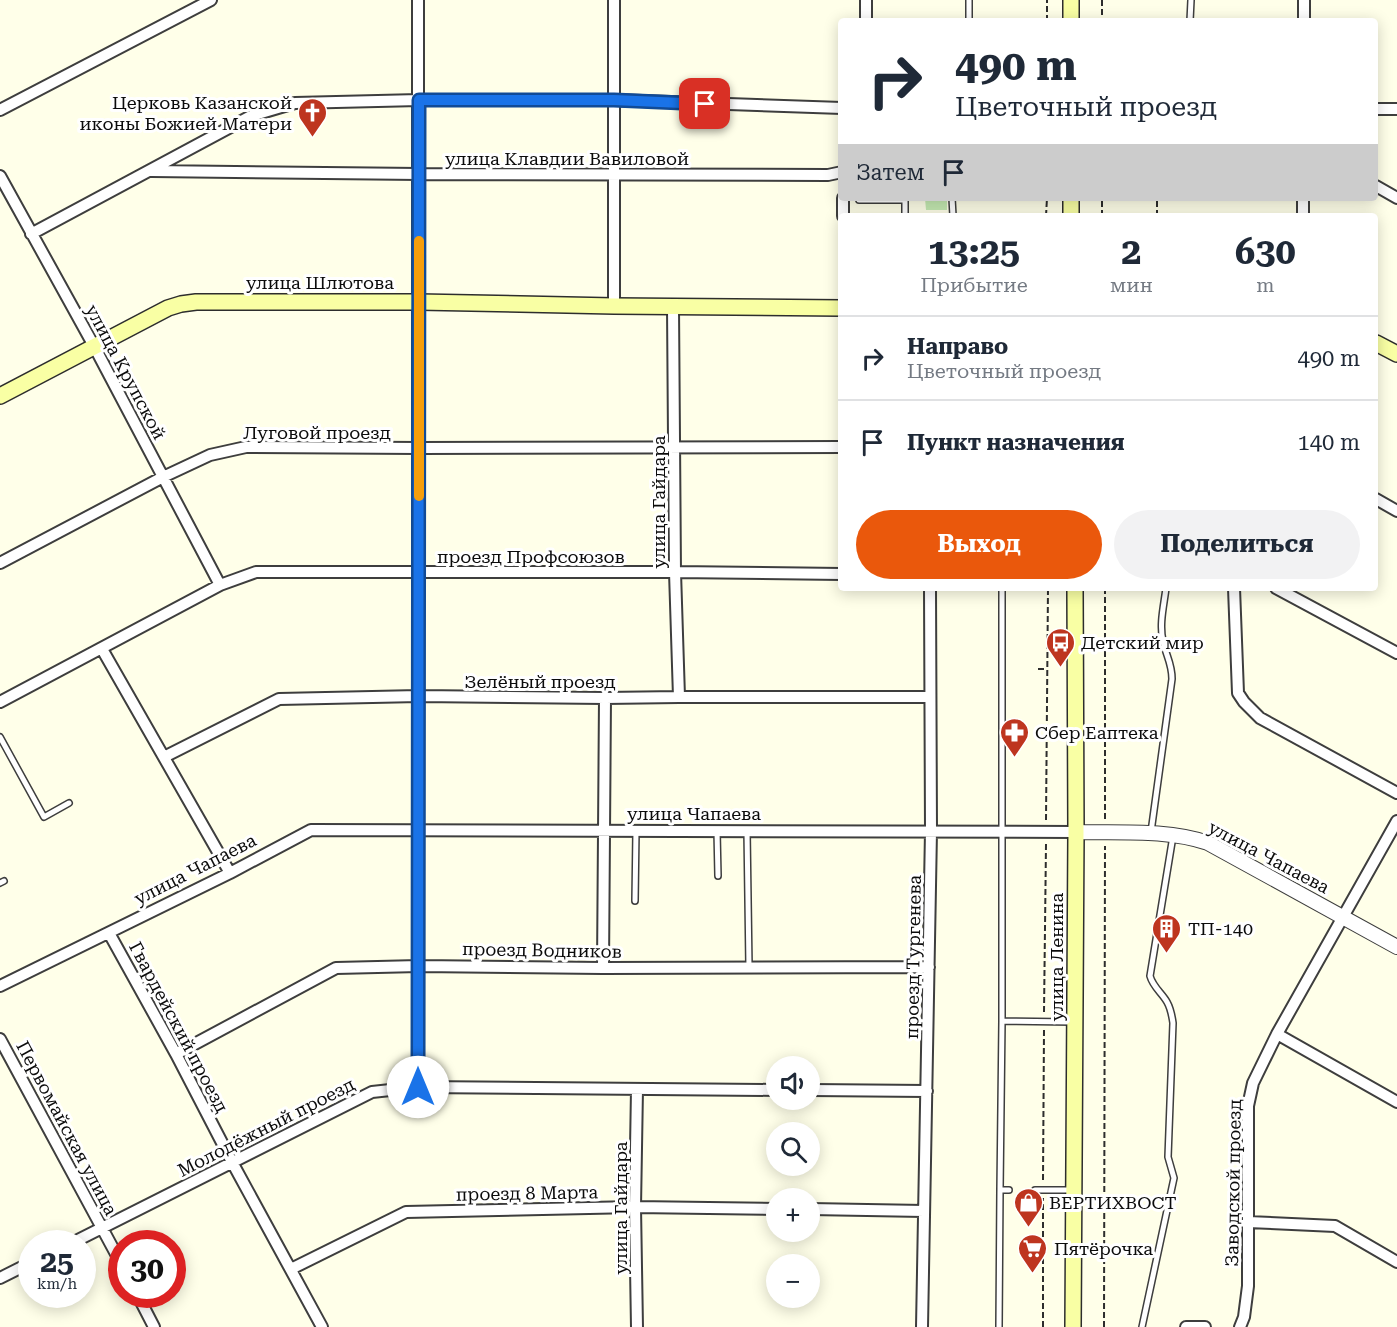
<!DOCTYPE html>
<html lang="ru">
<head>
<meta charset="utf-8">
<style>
	:root { --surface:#fff; --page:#f2f2f3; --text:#1f2937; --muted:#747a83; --line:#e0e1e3; --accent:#ea580c }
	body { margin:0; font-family:"Roboto Serif",serif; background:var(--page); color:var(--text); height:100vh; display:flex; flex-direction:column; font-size:22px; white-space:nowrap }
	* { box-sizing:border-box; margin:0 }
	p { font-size:20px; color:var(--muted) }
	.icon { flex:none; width:33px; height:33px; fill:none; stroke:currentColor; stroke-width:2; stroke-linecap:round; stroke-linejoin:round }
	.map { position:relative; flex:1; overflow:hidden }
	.side { position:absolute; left:838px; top:213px; width:540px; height:378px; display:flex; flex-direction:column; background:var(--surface); border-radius:6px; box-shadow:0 3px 15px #0003 }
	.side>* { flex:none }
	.banner { position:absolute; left:838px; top:18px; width:540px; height:183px; border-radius:6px; box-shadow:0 3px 15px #0003; background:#fff; color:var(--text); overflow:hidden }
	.fabs { position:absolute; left:766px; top:1056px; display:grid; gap:12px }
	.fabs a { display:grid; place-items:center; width:54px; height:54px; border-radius:50%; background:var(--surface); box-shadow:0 3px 15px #0003; font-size:30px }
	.speed { position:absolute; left:18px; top:1230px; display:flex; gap:12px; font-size:30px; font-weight:700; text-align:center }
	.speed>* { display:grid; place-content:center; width:78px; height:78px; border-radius:50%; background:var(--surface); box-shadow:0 3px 15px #0003; line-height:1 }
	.speed small { font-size:15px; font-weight:400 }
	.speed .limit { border:9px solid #d22; background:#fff; color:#111 }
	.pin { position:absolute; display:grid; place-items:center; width:51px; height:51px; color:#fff; margin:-26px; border-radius:12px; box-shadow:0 3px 9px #0006 }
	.me { position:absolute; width:66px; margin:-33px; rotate:0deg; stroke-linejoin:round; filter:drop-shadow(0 0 4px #0008) }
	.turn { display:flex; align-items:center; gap:21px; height:126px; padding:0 18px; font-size:27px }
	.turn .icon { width:78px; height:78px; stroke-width:2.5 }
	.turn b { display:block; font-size:42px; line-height:51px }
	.then { display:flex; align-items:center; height:57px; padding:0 18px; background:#0003; gap:12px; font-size:22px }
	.eta { display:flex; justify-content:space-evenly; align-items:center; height:102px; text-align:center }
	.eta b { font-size:36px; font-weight:700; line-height:42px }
	.action { display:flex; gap:12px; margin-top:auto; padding:12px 18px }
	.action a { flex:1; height:69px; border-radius:36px; background:var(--accent); color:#fff; font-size:24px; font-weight:700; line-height:69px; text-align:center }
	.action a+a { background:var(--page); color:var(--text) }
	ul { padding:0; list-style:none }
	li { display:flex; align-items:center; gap:18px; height:84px; padding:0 18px; border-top:2px solid var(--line) }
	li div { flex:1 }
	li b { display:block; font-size:22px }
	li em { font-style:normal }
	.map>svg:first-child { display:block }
	.park { fill:#c5eab2 }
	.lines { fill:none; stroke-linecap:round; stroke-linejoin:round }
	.service-casing { stroke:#3e3e3e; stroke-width:8 }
	.minor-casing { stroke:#3e3e3e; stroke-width:14 }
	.tertiary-casing { stroke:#3e3e3e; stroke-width:16 }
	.secondary-casing { stroke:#2d2d2d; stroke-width:18 }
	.path { stroke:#2d2d2d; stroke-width:2; stroke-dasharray:6 3; stroke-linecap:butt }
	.service { stroke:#fff; stroke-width:5 }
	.minor { stroke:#fff; stroke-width:10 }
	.tertiary { stroke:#fff; stroke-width:14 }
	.secondary { stroke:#f9ffa4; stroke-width:15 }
	.route-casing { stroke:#114b97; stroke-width:15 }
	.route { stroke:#1a73e8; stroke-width:10 }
	.slow { stroke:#f59e0b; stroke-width:10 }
	.labels { text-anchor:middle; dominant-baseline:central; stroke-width:6; stroke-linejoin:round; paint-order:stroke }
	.poi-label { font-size:18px; fill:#0b0b0b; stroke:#fff; text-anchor:start }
	.street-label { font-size:18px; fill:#0b0b0b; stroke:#fff }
</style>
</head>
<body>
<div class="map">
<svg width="1397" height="1327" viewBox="0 0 1397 1327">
	<rect width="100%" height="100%" fill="#ffffe9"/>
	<path class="park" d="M925 198H947V210H926Z"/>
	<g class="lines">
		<defs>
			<path id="service" d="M969 0V21
				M1190 21 1191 0
				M952 198 953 216
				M859 200H905V216
				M1002 588V1021L1000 1190H1009
				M0 737 44 817 69 803
				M717 831 718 876
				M747 831 749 967
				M1151 832 1172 679C1172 663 1166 656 1163 641 1159 624 1164 605 1166 588
				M0 883 4 881
				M635 901 636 831
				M1002 1021 1073 1022
				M1035 1190H1072
				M999 1327 1000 1190
				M1142 1327 1174 1178 1168 1157 1173 1023C1172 1016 1171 1009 1167 1002 1162 993 1153 987 1150 976L1173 836"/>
			<path id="minor" d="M418 0V1087
				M614 0V306
				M866 21V0
				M1304 21V0
				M1376 109H1397
				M0 110 211 0
				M152 171 419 174 828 175 842 172
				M0 176 94 346 220 585
				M1376 186 1397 198
				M843 198V216
				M1303 216V198
				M31 234 251 116 295 103 419 100H614L842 108
				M673 307 675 572 679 697
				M1376 499 1397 511
				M0 563 163 477 210 455 246 447 419 448 842 447
				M1234 588 1238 693 1244 702 1260 718 1397 793
				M1276 588 1397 653
				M102 649 230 873
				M0 702 220 585 256 572H675L842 574
				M164 757 279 699 419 696 605 698 679 697H930
				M109 933 176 1054 232 1162 322 1327
				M603 968 605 698
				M0 986 230 873 311 830 1076 832
				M1277 1034 1397 1102
				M0 1039 122 1265
				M176 1054 336 968 419 966 603 968 929 967
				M810 1090 927 1091
				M810 1209 924 1211
				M1248 1222 1335 1226 1397 1262
				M70 1244 372 1092 418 1087 777 1090
				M291 1269 406 1212 635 1207 777 1209
				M0 1278 32 1262
				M137 1294 154 1327
				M637 1327 635 1207 637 1089
				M922 1327 931 831 930 588
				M1186 1327H1205
				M1240 1327 1244 1317 1248 1286V1106L1253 1083 1277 1034 1397 821"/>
			<path id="tertiary" d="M1076 832C1118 833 1169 829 1208 843L1397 947"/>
			<path id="secondary" d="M1071 21V0
				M1071 198V216
				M1376 343 1397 354
				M0 396 168 308 181 304 196 302H419L614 306 842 308
				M1073 1327 1076 832 1075 588"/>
		</defs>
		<use href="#service" class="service-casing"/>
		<use href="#minor" class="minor-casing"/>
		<use href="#tertiary" class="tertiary-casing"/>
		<use href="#secondary" class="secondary-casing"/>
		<path class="path" d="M1102 0V21
			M1047 21V0
			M1046 216 1047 198
			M1102 216V198
			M1157 216V198
			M1038 669H1047
			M1105 819V588
			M1046 820 1048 588
			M1044 1012 1046 844
			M1043 1180 1044 1030
			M1043 1327V1198
			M1104 1327 1105 846"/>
		<use href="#service" class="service"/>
		<use href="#minor" class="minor"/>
		<use href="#tertiary" class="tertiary"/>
		<use href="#secondary" class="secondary"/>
	</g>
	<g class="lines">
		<defs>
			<path id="route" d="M418 1087 419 100H614L705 104"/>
		</defs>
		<use href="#route" class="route-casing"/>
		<use href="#route" class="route"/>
		<path class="slow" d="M419 496V241"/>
	</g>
	<defs>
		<symbol id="church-pin" viewBox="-11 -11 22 30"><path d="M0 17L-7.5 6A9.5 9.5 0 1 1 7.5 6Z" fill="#be351f" stroke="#fff"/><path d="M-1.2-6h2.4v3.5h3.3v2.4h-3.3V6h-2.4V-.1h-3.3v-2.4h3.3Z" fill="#fff"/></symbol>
		<symbol id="bus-pin" viewBox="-11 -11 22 30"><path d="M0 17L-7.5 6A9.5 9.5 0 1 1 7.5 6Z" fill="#be351f" stroke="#fff"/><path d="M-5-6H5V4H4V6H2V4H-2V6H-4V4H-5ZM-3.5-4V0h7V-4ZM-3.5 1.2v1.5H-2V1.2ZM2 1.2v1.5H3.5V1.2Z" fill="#fff"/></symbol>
		<symbol id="pharmacy-pin" viewBox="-11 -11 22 30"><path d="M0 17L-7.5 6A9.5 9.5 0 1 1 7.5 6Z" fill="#be351f" stroke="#fff"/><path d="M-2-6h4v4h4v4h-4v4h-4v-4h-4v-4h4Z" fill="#fff"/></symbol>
		<symbol id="building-pin" viewBox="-11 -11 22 30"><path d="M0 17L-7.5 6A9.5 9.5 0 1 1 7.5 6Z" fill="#be351f" stroke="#fff"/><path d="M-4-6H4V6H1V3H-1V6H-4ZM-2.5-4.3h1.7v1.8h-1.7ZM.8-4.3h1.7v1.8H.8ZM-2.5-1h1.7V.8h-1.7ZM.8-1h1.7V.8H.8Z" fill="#fff"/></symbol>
		<symbol id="shop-pin" viewBox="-11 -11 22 30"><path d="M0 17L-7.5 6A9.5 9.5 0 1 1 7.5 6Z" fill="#be351f" stroke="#fff"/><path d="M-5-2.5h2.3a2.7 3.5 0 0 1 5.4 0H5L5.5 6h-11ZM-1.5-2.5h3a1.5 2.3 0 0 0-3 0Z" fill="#fff"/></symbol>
		<symbol id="supermarket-pin" viewBox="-11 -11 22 30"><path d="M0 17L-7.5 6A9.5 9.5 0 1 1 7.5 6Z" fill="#be351f" stroke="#fff"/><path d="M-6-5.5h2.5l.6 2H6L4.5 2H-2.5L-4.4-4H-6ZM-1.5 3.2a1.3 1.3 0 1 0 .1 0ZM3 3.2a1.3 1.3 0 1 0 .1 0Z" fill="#fff"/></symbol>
	</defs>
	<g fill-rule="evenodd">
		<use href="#church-pin" x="296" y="96" width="33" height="45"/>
		<use href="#bus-pin" x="1044" y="626" width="33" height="45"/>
		<use href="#pharmacy-pin" x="998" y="716" width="33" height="45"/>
		<use href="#building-pin" x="1150" y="912" width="33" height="45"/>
		<use href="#shop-pin" x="1012" y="1186" width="33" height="45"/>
		<use href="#supermarket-pin" x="1016" y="1232" width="33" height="45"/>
	</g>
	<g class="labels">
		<g class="poi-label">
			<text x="292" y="102" text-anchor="end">Церковь Казанской<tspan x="292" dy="21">иконы Божией Матери</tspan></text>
			<text x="1081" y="642">Детский мир</text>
			<text x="1035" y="732">Сбер Еаптека</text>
			<text x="1188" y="928">ТП-140</text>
			<text x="1049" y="1202">ВЕРТИХВОСТ</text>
			<text x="1054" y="1248">Пятёрочка</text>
		</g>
		<g class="street-label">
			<text x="567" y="158">улица Клавдии Вавиловой</text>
			<text x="320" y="282">улица Шлютова</text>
			<text transform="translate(126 372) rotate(62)">улица Крупской</text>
			<text x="317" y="432">Луговой проезд</text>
			<text transform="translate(658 502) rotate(-90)">улица Гайдара</text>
			<text x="531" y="556">проезд Профсоюзов</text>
			<text x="540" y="681">Зелёный проезд</text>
			<text x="694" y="813">улица Чапаева</text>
			<text transform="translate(1269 857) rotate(28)">улица Чапаева</text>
			<text transform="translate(195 869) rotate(-27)">улица Чапаева</text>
			<text transform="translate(542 950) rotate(1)">проезд Водников</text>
			<text transform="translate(913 957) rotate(-89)">проезд Тургенева</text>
			<text transform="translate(1056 957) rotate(-90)">улица Ленина</text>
			<text transform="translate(179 1027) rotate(62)">Гвардейский проезд</text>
			<text transform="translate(266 1127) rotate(-27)">Молодёжный проезд</text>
			<text transform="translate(67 1128) rotate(62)">Первомайская улица</text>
			<text transform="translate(1233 1183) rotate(-89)">Заводской проезд</text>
			<text transform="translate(527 1193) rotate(-1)">проезд 8 Марта</text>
			<text transform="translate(620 1208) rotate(-90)">улица Гайдара</text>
		</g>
	</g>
</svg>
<div class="fabs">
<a><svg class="icon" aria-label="sound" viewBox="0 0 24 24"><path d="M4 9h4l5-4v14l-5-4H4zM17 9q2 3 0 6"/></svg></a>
<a><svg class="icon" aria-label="search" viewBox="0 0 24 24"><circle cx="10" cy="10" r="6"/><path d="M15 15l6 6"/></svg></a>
<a>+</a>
<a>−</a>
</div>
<div class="speed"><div>25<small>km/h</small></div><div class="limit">30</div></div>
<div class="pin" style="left:705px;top:104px;background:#d93025"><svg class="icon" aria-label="arrive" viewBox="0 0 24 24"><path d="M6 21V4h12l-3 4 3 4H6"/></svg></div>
<svg class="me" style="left:418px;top:1087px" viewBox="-20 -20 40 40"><circle r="19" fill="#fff"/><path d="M0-13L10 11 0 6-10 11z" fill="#1a73e8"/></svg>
<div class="banner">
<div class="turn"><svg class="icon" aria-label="right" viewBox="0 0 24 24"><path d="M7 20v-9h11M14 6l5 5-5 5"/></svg><div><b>490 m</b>Цветочный проезд</div></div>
<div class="then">Затем<svg class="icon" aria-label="arrive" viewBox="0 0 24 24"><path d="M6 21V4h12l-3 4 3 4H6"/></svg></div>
</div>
<section class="side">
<div class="eta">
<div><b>13:25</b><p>Прибытие</p></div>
<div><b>2</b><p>мин</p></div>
<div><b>630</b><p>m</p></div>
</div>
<ul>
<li><svg class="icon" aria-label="right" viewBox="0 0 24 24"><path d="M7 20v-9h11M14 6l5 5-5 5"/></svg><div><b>Направо</b><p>Цветочный проезд</p></div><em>490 m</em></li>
<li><svg class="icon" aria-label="arrive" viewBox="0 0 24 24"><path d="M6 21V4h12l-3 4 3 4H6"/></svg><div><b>Пункт назначения</b></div><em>140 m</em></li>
</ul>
<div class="action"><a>Выход</a><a>Поделиться</a></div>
</section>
</div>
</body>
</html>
